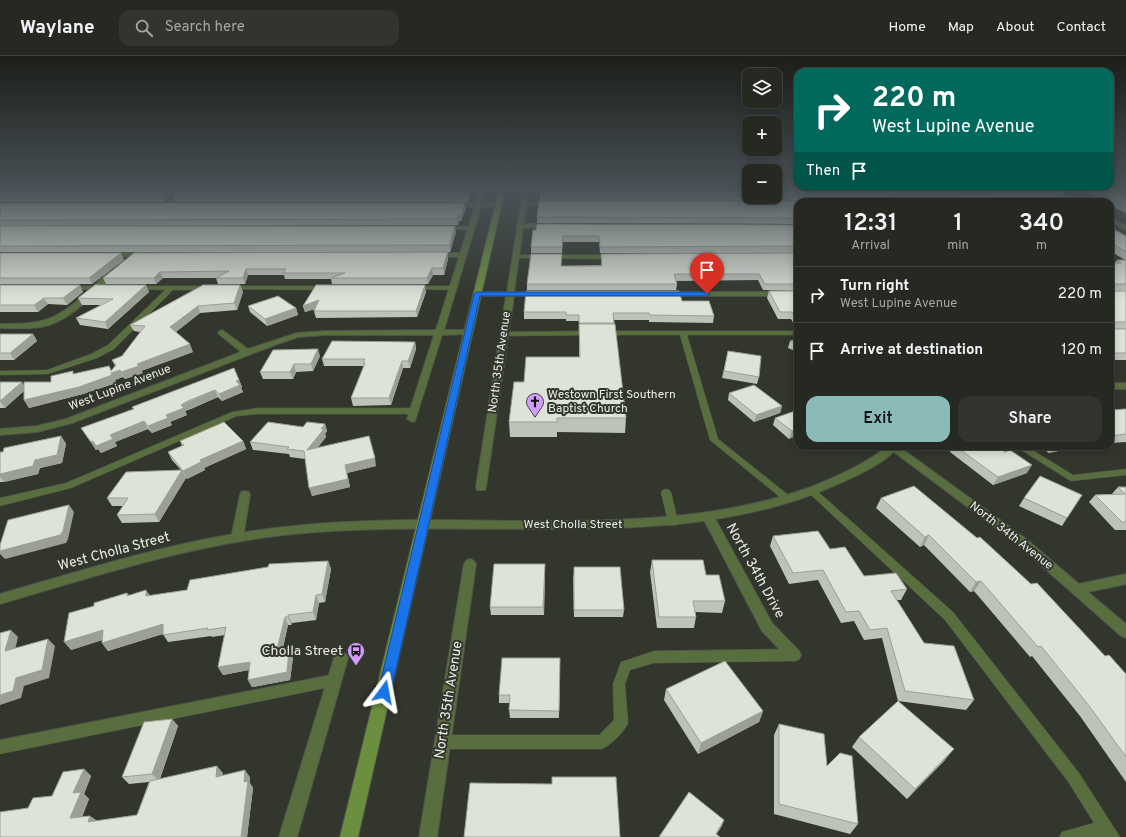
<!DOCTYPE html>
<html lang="en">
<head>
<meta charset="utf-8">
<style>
	:root { --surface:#262822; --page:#32342f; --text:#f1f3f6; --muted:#a4a6a5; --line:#424440; --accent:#8bbbb9 }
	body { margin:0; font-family:Overpass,sans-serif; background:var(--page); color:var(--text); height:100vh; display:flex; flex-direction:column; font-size:15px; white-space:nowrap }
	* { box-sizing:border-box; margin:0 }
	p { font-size:13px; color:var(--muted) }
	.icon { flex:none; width:22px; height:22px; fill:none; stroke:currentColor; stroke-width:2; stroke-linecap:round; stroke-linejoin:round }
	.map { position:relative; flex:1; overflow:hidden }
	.details { position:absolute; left:794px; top:142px; width:320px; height:252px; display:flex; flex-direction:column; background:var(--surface); border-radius:12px; box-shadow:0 2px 10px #0003,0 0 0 1px var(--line) }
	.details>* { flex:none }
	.guide { position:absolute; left:794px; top:12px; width:320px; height:122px; border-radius:12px; box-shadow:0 2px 10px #0003,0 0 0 1px var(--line); background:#00695c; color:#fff; overflow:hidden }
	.tools { position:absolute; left:742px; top:12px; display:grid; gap:8px }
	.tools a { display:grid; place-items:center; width:40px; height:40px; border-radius:8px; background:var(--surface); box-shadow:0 2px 10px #0003,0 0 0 1px var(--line); font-size:20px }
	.pin { position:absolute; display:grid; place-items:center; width:34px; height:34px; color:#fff; margin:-41px -17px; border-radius:50% 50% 50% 0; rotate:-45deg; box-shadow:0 0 4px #0007 }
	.pin .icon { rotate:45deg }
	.me { position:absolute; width:44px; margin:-22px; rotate:13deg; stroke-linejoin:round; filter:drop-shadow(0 0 3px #0008) }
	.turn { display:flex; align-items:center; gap:14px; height:84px; padding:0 12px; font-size:18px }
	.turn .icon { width:52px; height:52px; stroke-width:2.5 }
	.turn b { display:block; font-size:28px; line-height:34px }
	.then { display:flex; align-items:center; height:38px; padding:0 12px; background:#0003; gap:8px; font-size:15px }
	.eta { display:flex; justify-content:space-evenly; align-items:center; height:68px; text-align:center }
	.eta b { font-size:24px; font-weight:600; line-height:28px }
	.action { display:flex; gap:8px; margin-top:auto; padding:8px 12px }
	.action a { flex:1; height:46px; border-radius:12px; background:var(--accent); color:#111; font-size:16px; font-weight:600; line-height:46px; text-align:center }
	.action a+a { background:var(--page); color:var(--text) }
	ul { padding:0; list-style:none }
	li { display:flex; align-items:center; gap:12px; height:56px; padding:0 12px; border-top:1px solid var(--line) }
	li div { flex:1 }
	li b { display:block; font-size:15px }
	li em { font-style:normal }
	header { display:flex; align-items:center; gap:24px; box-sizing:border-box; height:56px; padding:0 20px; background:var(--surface); border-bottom:1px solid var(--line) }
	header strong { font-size:19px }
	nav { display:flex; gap:22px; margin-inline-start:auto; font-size:14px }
	.search { width:280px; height:36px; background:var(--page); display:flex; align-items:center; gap:10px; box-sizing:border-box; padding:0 14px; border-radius:12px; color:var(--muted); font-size:15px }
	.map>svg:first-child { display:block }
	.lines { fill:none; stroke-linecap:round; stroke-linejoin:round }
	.service-casing { stroke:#4f534b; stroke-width:1 }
	.minor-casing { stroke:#4f534b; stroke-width:2 }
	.tertiary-casing { stroke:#4f534b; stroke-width:2 }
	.secondary-casing { stroke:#4f534b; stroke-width:2 }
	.service { fill:#596e3e; fill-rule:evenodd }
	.minor { fill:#596e3e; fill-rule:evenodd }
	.tertiary { fill:#596e3e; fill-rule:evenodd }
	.secondary { fill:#6c8e3f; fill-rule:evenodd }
	.wall { fill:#bec3b9 }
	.shaded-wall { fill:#9b9f96 }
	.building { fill:#dde3d7; stroke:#9b9f96 }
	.route { fill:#1a73e8; stroke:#114b97 }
	.labels { text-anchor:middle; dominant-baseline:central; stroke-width:4; stroke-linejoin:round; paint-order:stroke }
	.street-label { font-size:12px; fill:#eaede7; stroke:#32362d }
	.poi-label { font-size:12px; fill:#eaede7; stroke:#32362d; text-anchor:start }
	.near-street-label { font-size:14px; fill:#eaede7; stroke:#32362d }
	.near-poi-label { font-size:14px; fill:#eaede7; stroke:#32362d; text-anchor:end }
</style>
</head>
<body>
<header>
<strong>Waylane</strong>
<div class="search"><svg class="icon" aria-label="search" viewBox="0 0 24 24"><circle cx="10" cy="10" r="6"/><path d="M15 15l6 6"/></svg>Search here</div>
<nav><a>Home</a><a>Map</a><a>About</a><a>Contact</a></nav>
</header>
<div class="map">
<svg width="1126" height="781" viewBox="0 0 1126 781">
	<rect width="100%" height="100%" fill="#32362d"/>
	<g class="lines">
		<defs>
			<path id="service" d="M523 147H550L552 148 550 149H521V147Z
				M445 170H471L474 172 471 174 443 173V171Z
				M515 199H612L615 201 612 203 513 202 512 201Z
				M70 230H101L104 232 101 234 68 233 67 232Z
				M136 230H209L212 232 209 234H173L114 293 97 302 48 318 0 319V315L47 314 91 298 108 289 165 234 134 233V231Z
				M230 230H325L328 232 325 234 228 233V231Z
				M414 230H453L456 232 453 234 412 233 411 232Z
				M591 275 595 277 594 279 504 280 500 278 504 276Z
				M603 275H798V279H687L718 383 792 442 794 444 792 446H786L710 384 680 279H606L602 277Z
				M258 352H415L419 355 415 358H258L237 360 71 432 0 450V442L66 427 232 356Z
				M1015 390H1026L1073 419 1126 413V419L1071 425Z
				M812 432 815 433 953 556 1079 717 1120 781H1059L1062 776 1094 767 1069 727 945 564 809 437 807 435 809 433Z
				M666 433 669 434 671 436 678 466 677 469H669L668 466 661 436 663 434Z
				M794 593 798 595 800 599 798 603 794 605 654 607 630 614 625 628 628 667C624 676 611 689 602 693H443L438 691 436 686 438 681 443 679H599L614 664 613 628 621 606 654 595Z
				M335 618 340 620 341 624 340 628 335 630 0 698V684Z"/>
			<path id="minor" d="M181 134H187L167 150H163V148Z
				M480 134H486L482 147H499L502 149 499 151H481L444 274H468L472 276 468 278 442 279 415 365 412 366 407 363 434 279H325L298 281 275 289 72 367 37 376 0 379V373L37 370 66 363 241 296 219 278 218 276 222 274 248 293 297 277 325 275 436 274 459 201H435L432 199 435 197H460L475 151H452L449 149 452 147H476Z
				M523 134H529L524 168H550L553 170 550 172H523L514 236H538L542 238 538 240H514L486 431 485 434H477L476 431 506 240H477L473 238 477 236H507Z
				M1052 134H1059L1081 146H1074Z
				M1110 161 1126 170V174L1110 165Z
				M109 197H145L148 199 145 201 107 200V198Z
				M115 214 117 215V217C96 235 76 260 49 269 33 274 16 272 0 272V268C45 268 55 265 89 235 96 228 105 217 115 214Z
				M663 236H798V240H666L662 238Z
				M886 390H898L1025 482 1079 528 1126 518V528L1088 536 1126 568V582L1121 580 1017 488Z
				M245 435 249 436 250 439 243 482 241 485 237 486 233 485 231 482 240 439 241 436Z
				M709 458 713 459 772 567 799 595 801 599 799 603 794 605 789 603 762 575 703 462 705 459Z
				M470 503 474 505 476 508 437 781H419L464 508 466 505Z
				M341 596 346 598 348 602 297 781H279L334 602 336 598Z"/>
			<path id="tertiary" d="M1110 327H1126V333H1110Z
				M888 390H899C884 408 858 419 836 429 745 469 647 473 549 473 464 473 378 470 293 478 193 488 96 520 0 548V538C97 510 193 479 294 470 368 462 443 464 518 465 617 465 717 465 811 431 838 420 865 408 888 390Z"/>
			<path id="secondary" d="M499 134H505L358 781H340Z"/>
		</defs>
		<use href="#service" class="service-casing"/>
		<use href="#minor" class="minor-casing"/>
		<use href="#tertiary" class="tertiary-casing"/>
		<use href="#secondary" class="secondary-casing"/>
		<use href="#service" class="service"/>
		<use href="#minor" class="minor"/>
		<use href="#tertiary" class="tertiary"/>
		<use href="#secondary" class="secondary"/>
	</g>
	<path class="wall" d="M0 134H179L163 146H0Z
		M180 134H472L468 146H175L173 140Z
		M749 134V141H775V134H995L981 137 1062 143 798 146V168L537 167V161L540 145V140Z
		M1084 134H1126V157L1110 149V146H1105Z
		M0 147 466 152 461 165H459L458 169 0 170Z
		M798 169V197H600L599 186H563L562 197H531V191L533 174Z
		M0 170H455L456 176 450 196H0Z
		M1110 172 1126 180V235H1114H1126V304H1110V207H1115L1117 204H1125L1110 195Z
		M0 197H121L124 204 92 228H0Z
		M134 197 448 203 444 219H433L428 228H332L331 223H285L284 219H248L245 228H218L216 222H163L156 228H106L103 222Z
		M798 197V235L763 234 758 224 676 225 677 228 676 234H527V228L562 210 601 209V198Z
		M0 229H80L83 236 67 249 48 248 38 256H0Z
		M146 229 149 236 108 273 80 269 76 262 101 249H82L78 242Z
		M240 229 243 236 237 254 200 257 176 276 193 296 141 315 143 317 125 323 123 321 115 324 116 327 83 338 29 352 24 344V335L5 352H0V326L24 329 51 326 75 318 112 314 115 310 112 304 122 300 140 276 134 275 130 269Z
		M769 235H798V274H797L791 263H778L767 242Z
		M426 236 417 261 316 262 314 255 315 253 305 256 303 250Z
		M682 245 714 260 713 267 649 266V264H614L626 362 625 377 557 376V381H510L509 366 524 326 579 301V265H566V263H524V256Z
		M248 250 296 252 298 259 267 270 250 256Z
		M0 278H33L37 285 14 304H0Z
		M798 284V296L788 292 790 285Z
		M415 286 416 293 410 312H403L391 349 353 350 351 342 364 312 363 310H324L322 303Z
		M728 295 759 321 757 328 722 322Z
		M320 300 313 315 296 316 293 323H263L260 316Z
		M234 312 242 331 241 332 243 336 222 345 218 341 191 353 185 355 187 359 170 366 172 369 152 377 148 373 115 386 117 390 101 397 98 393 96 394 81 372 133 353 132 351Z
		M729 337 782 350 780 357 754 366 728 344Z
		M1126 353V386L1110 387V354Z
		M798 354V385L793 381 789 383 773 369 775 362Z
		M325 368 327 375 325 378 326 381 317 392 376 410 347 417 350 431 312 440 305 403 290 401 289 398 253 394 250 386 303 371Z
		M61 380 66 388 62 407 40 412 38 418 4 426H0V396H3Z
		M180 385H243L246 393 204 412 205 414 187 423 184 419 186 422 159 466 122 467 117 459 123 450H112L107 442 181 414 172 404 168 396 182 390Z
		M953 390H996L1027 417 993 429 950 396Z
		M1039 390H1081L1049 397Z
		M1118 431H1126V474H1115L1089 446 1095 439 1112 438Z
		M881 442 1105 600 1126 618V726L1080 660 1032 600 1030 601 974 535 970 536 924 489 920 491 876 452Z
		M1024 442 1067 462 1062 470 1019 450Z
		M773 480 830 493 864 520 907 533 901 544H897L924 587 974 644 966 654 898 645 882 582 864 584 854 565 841 567 818 524 789 528 770 490Z
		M652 504 706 519 725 545 722 557 695 556 696 561 694 572H657L650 516Z
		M328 505 331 513 325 546 319 547 316 564 292 567 291 569H288L282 596 293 602 290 624 252 631 248 624 249 614 223 619 218 611 225 579 212 581 211 580 168 586 163 578 108 595 102 587V584L71 594 94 550 127 537 129 539 150 540 187 534Z
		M545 508 544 559H491L490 551Z
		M573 519 624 554 623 561H574Z
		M560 602 559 662H510L509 654 510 647H499V639Z
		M666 633 763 655 759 666 698 698 664 644Z
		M172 663 178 670 160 723 223 717 222 719 250 721V727L253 732 247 781H0L28 752 52 740 84 713 91 720 84 738 89 743 82 761 90 760 97 765 137 759 149 726 129 728 122 721Z
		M779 668 827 710 858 768 850 778 774 758V679Z
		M859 681 945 704 907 743 852 691Z"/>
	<path class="shaded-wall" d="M169 134H179L163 146 161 140Z
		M469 134H472L468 146 467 140Z
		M980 134H995L979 138Z
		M465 147 466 152 461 165V159Z
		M458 159 459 165 458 169 457 163Z
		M455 170 456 176 450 196V189Z
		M448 196V203L444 219 443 212Z
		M121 197 124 204 92 228 89 222Z
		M432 212 433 219 428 228 427 222Z
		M246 213 248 219 245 228 243 222Z
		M160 216 163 222 156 228 154 222Z
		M80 229 83 236 67 249 63 242Z
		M146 229 149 236 108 273 105 266Z
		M240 229 243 236 237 254 234 247Z
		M425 229 426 236 417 261 416 255Z
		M44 242 48 248 38 256 34 249Z
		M319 244 321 251 305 256 303 250Z
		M198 250 200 257 173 278 170 271Z
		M296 252 298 259 267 270 265 263Z
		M33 278 37 285 14 304 10 297Z
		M415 286 416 293 410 312 408 305Z
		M190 288 193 296 141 315 143 317 125 323 121 316 137 308Z
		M318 293 320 300 313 315 311 308Z
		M402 305 403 312 391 349 389 342Z
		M294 308 296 316 293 323 290 316Z
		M109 310 113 316 120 314 123 321 115 324 116 327 83 338 29 352 24 344Z
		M239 324 242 331 241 332 243 336 222 345 219 338 236 325Z
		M22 326 26 333 5 352 0 345Z
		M215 334 218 341 185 355 187 359 170 366 172 369 152 377 148 370 166 359 181 349Z
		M782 350 780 357 754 366 756 359Z
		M144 365 148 373 115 386 117 390 101 397 96 390 110 379Z
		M325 368 327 375 325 378 326 381 310 402 307 394Z
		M795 374 793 381 789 383 792 375Z
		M61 380 66 388 62 407 40 412 38 418 4 426 0 421V418L35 404Z
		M93 385 98 393 96 394 91 386Z
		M243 385 246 393 204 412 205 414 187 423 183 415 200 404Z
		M807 390H814L807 393Z
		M1053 390H1081L1049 397Z
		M375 402 376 410 347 417 350 431 312 440 309 432 345 409Z
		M1032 409 1027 417 993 429 998 421Z
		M182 414 186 422 159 466 155 458Z
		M69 449 74 456 68 483 66 487 5 503 0 498V495Z
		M929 479 924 489 920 491 925 481Z
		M328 505 331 513 325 546 322 538Z
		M545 508V516L544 559 543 551Z
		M981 525 974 535 970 536 976 526Z
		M146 534 152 542 146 540Z
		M316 539 319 547 316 564 313 556Z
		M288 559 292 567 291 569 288 561Z
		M285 561 288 569 280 605 276 597Z
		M163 568 168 576 108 595 102 587Z
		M11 574 18 581 13 603 5 595Z
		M103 574 109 582 71 594 64 586Z
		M48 583 55 590 49 622 24 630 21 642 0 649V639L16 622Z
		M289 595 293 602 290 624 252 631 248 624Z
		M250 606 254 613 223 619 218 611Z
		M763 655 759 666 698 698 701 687Z
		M172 663 178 670 159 725 152 718Z
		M954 693 945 704 907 743 915 733Z
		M217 710 223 717 221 728 216 721Z
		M84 713 91 720 84 738 89 743 79 769 70 762 73 737Z
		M245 714 250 721V727L253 732 247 781H241L244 726Z
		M90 760 98 766H88Z
		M724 764 722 770 715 781 716 778Z"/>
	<path class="building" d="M0 134H169L161 140H0Z
		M180 134H469L467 140H173Z
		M541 134H749V140H540Z
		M775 134H950L896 138 892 140 894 142H917L981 137 997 134H1062L1065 136 1062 143 1067 146H798V162L537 161 539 145H799L800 140H775Z
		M1096 134H1125L1126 135V150Z
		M0 147H465L461 159H458L457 163 0 164Z
		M537 168 798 169V190L600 191 599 180H563L562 191H531L533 174H536Z
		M0 170H455L450 189 0 190Z
		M1110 171 1126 180V196L1110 186Z
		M448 196 443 212H432L427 222H331L345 217H283L286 213H246L243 222H216L229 215 160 216 154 222H103L134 197Z
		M0 197H121L89 222H0Z
		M798 197V228H765L759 218H674L677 228H527L531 198H562L561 210H601L602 209 601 198Z
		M1117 204H1126V228H1114L1112 233 1114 235H1126V266H1114L1113 271 1114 273H1126V297H1110V207H1121Z
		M0 229H80L63 242H44L34 249H0Z
		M95 229H146L105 266 76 262 113 243 78 242Z
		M203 229H240L234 247 198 250 170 271 190 288 137 308 139 310 121 316 120 314 111 317 112 319 79 331 24 344V326H51V320L73 315V318L109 310 111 315 116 309 112 304 122 300 145 270 130 269Z
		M316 229H425L416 255H314L319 244 303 250Z
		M526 235H679L682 245H709L714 260 650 259 649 257H613L614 267H579V259H566V256H524Z
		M769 235H798V266L792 256H780Z
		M278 240 296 252 265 263 248 250Z
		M579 268H615L626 362H557V366H509L514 326H524L526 301H580Z
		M0 278H33L10 297H0Z
		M798 284V288L790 285Z
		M332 285 415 286 408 305H402L389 342H351L365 307H363L365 303H322Z
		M318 293 311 308H294L290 316H260L273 294Z
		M728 295 761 300 759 321 724 315Z
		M234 312 239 324 236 325 240 329 219 338 215 334 188 345 181 349 184 352 166 359 168 362 148 370 144 365 110 379 113 383 96 390 93 385 91 386 81 372 134 353 132 351Z
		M0 326H22L0 345Z
		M754 329 782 350 756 359 729 337Z
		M1126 353V378L1110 380V354Z
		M798 354V376L795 374 792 375 775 362Z
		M224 366 243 385 200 404 201 406 183 415 168 396 184 389 180 385Z
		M268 366 303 371 307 366 325 368 321 373H324L307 394 369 380 375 402 345 409 348 423 309 432 304 395 287 393 289 391 250 386Z
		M61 380 57 399 35 404 33 410 0 418V396H3L4 392Z
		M955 390H996L1005 396 1010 394 1032 409 998 421Z
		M182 414 155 458 117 459 128 442H107L126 416Z
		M1040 420 1082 439 1067 462 1024 442Z
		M914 430 977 482 980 481 1031 528 1037 527 1105 600 1109 599 1126 618V701L1090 651 1041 590 1038 591 981 525 976 526 929 479 925 481 881 442Z
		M1118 431H1126V466H1122L1095 439 1125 438Z
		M69 449 63 475 60 479 0 495V489L8 464Z
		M818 475 830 493 845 491 864 520 896 517 907 533 891 535 924 587 954 590 974 644 905 635 887 572 870 574 859 555 846 556 823 514 793 517 773 480Z
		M652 504H703L706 519H719L725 545H693L696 561H659Z
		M328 505 322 538 316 539 313 556 288 559V561H285L276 597 289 595 287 616 248 624 250 606 218 611 226 571 207 574 208 572 163 579V568L102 587 103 574 64 586 69 557 94 550V547L127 537V540L146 534V540L187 534 190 524 268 511 269 508Z
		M494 508H545L543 551H490Z
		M574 511H620L624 554H574Z
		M11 574 5 595 48 583 42 614 16 622 13 635 0 639V577Z
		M502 602H560L559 655 509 654 510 639H499Z
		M725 605 763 655 701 687 666 633Z
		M898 645 954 693 915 733 859 681Z
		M172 663 152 718 122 721 144 666Z
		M779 668 824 678 827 710 840 697 852 700 858 768 779 748Z
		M217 710 216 721 245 714 244 726 248 725 241 781H0V756L28 752 33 742 52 740 63 716 84 713 73 737 81 736 70 762 90 760 88 766 137 759 150 725Z
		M552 721H616L620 781H464L470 727 552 728Z
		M689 736 724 764 716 778 720 781H659Z"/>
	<linearGradient id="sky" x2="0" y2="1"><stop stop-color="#1c1e19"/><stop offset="0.55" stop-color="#495257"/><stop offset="1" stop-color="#495257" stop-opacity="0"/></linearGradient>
	<rect width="1126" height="244" fill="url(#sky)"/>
	<path class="route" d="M477 236H707L710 238 707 240H480L391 636 389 640 384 642 380 640 378 636 474 238Z"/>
	<defs>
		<symbol id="church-pin" viewBox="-11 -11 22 30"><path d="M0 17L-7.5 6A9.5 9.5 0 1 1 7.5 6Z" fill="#d29dfd" stroke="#32362d"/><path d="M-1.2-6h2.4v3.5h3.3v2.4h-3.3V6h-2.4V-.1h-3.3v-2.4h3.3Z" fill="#111"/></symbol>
		<symbol id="bus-pin" viewBox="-11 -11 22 30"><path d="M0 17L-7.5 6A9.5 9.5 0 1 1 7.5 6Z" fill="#d29dfd" stroke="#32362d"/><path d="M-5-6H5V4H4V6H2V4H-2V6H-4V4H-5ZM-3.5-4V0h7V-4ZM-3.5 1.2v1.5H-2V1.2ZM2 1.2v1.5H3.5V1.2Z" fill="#111"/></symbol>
	</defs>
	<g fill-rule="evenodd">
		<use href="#church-pin" x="525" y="336" width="20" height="27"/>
		<use href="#bus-pin" x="346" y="585" width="20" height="27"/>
	</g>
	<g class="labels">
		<g class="street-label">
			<text transform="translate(500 306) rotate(-82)">North 35th Avenue</text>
			<text transform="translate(120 332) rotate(-21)">West Lupine Avenue</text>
			<text x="573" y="469">West Cholla Street</text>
			<text transform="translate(1011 480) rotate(38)">North 34th Avenue</text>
		</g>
		<g class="poi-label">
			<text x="548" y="339">Westown First Southern<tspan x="548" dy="14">Baptist Church</tspan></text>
		</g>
		<g class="near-street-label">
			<text transform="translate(114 496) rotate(-15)">West Cholla Street</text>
			<text transform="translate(755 515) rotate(61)">North 34th Drive</text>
			<text transform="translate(449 644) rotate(-81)">North 35th Avenue</text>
		</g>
		<g class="near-poi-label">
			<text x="343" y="595">Cholla Street</text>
		</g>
	</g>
</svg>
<div class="tools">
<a><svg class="icon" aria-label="layers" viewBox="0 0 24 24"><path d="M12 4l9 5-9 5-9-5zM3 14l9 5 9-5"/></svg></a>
<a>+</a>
<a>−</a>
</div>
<div class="pin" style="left:707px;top:238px;background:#d93025"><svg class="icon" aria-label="arrive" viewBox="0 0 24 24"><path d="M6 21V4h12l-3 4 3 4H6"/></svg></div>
<svg class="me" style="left:384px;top:636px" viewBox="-20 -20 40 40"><path d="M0-17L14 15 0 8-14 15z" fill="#1a73e8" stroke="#fff" stroke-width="4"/></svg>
<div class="guide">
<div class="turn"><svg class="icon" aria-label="right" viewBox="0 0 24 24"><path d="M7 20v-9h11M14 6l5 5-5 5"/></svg><div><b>220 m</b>West Lupine Avenue</div></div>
<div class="then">Then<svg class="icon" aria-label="arrive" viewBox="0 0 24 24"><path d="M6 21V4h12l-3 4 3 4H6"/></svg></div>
</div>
<section class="details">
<div class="eta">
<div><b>12:31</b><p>Arrival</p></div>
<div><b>1</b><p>min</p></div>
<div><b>340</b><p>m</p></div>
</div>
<ul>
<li><svg class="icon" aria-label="right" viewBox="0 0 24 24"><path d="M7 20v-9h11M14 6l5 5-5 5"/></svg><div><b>Turn right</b><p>West Lupine Avenue</p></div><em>220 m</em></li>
<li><svg class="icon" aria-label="arrive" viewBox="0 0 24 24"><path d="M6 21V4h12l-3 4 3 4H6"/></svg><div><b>Arrive at destination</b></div><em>120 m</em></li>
</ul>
<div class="action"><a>Exit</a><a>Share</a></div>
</section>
</div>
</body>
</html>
